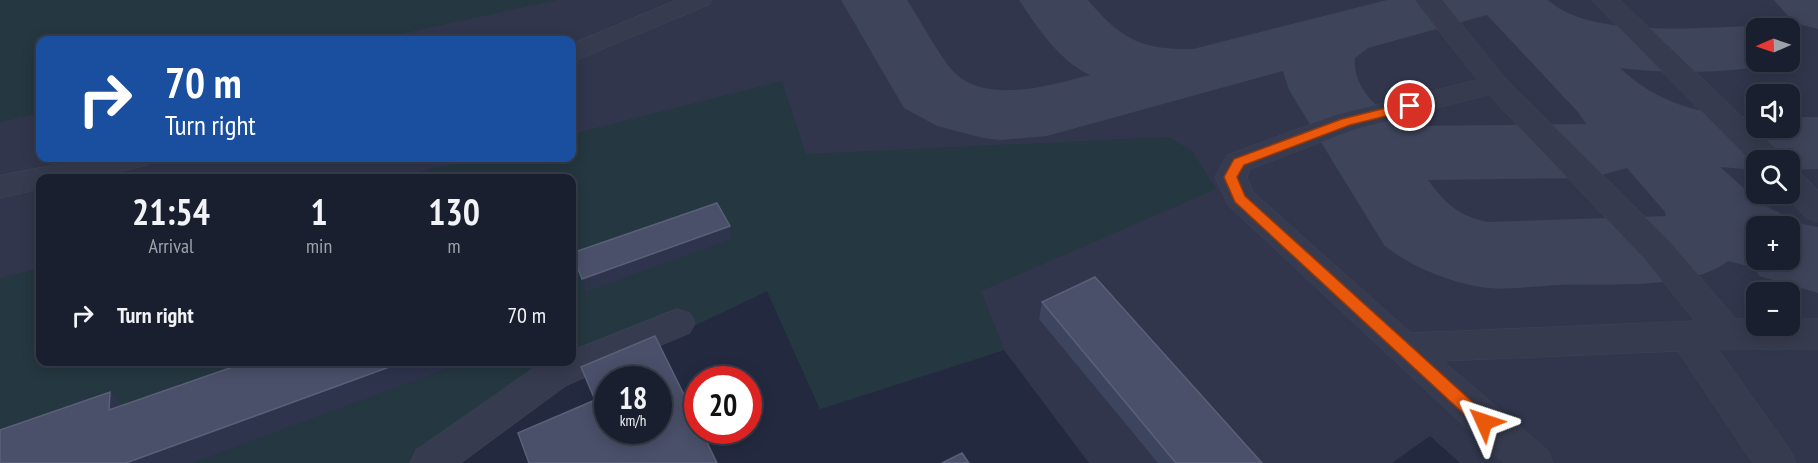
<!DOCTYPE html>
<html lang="en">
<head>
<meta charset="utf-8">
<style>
	:root { --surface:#1a1f2f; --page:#272c3b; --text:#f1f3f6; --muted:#9fa2aa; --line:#383d4b }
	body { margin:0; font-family:"PT Sans Narrow",sans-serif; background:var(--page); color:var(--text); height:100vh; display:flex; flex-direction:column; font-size:22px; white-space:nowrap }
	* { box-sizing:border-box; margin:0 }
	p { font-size:20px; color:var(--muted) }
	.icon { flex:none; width:33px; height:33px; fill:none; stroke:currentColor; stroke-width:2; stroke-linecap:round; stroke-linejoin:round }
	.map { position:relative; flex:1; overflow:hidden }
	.sheet { position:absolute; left:36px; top:174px; width:540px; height:192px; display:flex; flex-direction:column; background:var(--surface); border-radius:12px; box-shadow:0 3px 15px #0003,0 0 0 2px var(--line) }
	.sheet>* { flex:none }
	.banner { position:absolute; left:36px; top:36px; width:540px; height:126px; border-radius:12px; box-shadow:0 3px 15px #0003,0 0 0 2px var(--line); background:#1a4fa0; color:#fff; overflow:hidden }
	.needle { width:39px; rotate:268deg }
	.tools { position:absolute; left:1746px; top:18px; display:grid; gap:12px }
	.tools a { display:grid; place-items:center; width:54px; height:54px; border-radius:12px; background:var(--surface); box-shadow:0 3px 15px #0003,0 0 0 2px var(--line); font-size:30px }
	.speed { position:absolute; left:594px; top:366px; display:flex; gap:12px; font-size:30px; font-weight:700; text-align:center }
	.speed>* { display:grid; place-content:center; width:78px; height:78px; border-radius:50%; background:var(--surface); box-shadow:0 3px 15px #0003,0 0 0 2px var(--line); line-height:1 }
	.speed small { font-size:15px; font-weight:400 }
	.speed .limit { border:9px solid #d22; background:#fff; color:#111 }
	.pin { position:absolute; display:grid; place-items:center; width:51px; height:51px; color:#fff; margin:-26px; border:3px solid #fff; border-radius:50%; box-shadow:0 2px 6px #0007 }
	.me { position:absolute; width:66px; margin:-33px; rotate:312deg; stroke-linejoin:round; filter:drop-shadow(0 0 4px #0008) }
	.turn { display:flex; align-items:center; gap:21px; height:126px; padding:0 30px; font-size:27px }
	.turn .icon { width:78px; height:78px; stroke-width:2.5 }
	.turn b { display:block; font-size:42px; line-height:51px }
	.eta { display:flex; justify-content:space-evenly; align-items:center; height:102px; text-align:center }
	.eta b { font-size:36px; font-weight:700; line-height:42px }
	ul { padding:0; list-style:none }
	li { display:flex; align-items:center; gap:18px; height:78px; padding:0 30px }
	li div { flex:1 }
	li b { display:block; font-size:22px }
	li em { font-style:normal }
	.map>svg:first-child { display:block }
	.airport { fill:#31364c; fill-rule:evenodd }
	.green { fill:#253740 }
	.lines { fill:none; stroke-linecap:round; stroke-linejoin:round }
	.taxiway { fill:#3e445a; fill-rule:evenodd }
	.minor-casing { stroke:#404558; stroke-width:1 }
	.minor { fill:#373b4f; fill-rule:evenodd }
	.wall { fill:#3d445d }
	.shaded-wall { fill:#2d344c }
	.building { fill:#4a5069; stroke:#5a6078; stroke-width:1.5; fill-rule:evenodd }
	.route { fill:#ea580c; stroke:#983908; stroke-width:1.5 }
</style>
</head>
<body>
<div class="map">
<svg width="1818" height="463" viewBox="0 0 1818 463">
	<rect width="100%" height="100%" fill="#23293f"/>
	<path class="airport" d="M0 0H1818V463H1460L1430 436 1392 463H1089L1004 350 820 409 767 291 525 406 0 463ZM1756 28H1790V62H1756ZM40 40H572V158H40ZM1756 94H1790V128H1756ZM1756 160H1790V194H1756ZM40 178H572V362H40ZM1756 226H1790V260H1756ZM1756 292H1790V326H1756Z"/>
	<path class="green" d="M0 0H557L372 40H40V113L0 122Z
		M782 81 806 154 1168 137 1192 151 1216 189 981 291 1004 350 820 409 767 291 525 406 446 463H0V278L40 268V362H572V178H394L478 158H572V134Z"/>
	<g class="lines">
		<path class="taxiway" d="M841 0H907C919 18 942 61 956 74 988 104 1053 85 1090 75 1058 60 1038 28 1019 0H1088C1121 39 1141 50 1193 49L1387 0H1548C1590 39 1701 27 1756 26L1767 28H1756V62H1781C1734 74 1668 74 1620 68 1658 104 1704 116 1756 117V128H1790V117H1818V169L1790 170V160H1756V170L1720 167 1762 204 1784 215 1788 221 1818 227V293L1759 276 1755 268 1728 261C1691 291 1604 283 1558 285 1535 286 1511 290 1489 288 1456 285 1408 266 1384 245L1289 90 1283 71 1047 136 1000 140 983 138 937 126 904 108ZM1487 15 1578 112 1586 124 1412 126C1385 117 1352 91 1355 58L1368 48ZM1627 168 1665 212 1666 216 1488 222C1457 215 1447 205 1428 180L1591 178ZM1756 226H1790V260H1756Z
			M1774 0H1818V29L1794 23Z
			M1790 44 1791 47 1790 50Z"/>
		<defs>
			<path id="minor" d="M677 0H712L708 5 572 62V44Z
				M1415 0H1442L1505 78 1668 240 1736 319H1756V326H1790V319H1818V349H1718L1790 450 1796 463H1753L1678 351 1443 361 1547 450 1553 463H1504L1229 206 1215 177 1227 155 1336 115 1477 80ZM1489 95 1644 258 1695 321 1411 333 1253 192 1247 177 1250 169 1355 129Z
				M1592 0H1620L1780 153 1784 160H1756V166Z
				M89 158H152L148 165 91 178H40V189L0 198V176Z
				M1790 170 1801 173 1818 190V222L1807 218 1783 194H1790Z
				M677 309 690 313 695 323 690 333 567 385 461 463H410L416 450 541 363 572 362V351Z"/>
		</defs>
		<use href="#minor" class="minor-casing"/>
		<use href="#minor" class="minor"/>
	</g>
	<path class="wall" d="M1042 302 1262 463H1158L1039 319Z"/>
	<path class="shaded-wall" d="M730 226 732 239 586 292 582 279Z
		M403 362H465L193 463H126Z
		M110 392 129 411 109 410Z"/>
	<path class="building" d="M717 203 730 226 582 279 572 253Z
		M1095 277 1262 463H1176L1042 302Z
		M655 336 698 423V430H701L717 463H529L518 433 595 400 581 367ZM608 380H658V430H608Z
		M247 362H403L126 463H0V430L110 392 109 410Z
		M962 453 969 463H942Z"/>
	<path class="route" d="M1410 102 1414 103V109L1350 125 1244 165 1237 177 1245 196 1489 417 1492 422 1489 427H1478L1235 202 1224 177 1234 159 1342 119Z"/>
</svg>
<div class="tools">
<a><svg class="needle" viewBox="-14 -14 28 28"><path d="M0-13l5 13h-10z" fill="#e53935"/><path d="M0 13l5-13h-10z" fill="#9fa2aa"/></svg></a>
<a><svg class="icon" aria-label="sound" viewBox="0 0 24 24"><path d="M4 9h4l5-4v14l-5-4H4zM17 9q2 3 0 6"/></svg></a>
<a><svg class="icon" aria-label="search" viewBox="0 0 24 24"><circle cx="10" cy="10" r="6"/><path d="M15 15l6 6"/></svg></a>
<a>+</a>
<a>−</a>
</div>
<div class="speed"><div>18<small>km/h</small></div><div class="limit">20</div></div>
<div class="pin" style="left:1410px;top:106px;background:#d93025"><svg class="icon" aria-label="arrive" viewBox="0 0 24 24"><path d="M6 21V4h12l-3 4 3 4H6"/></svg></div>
<svg class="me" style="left:1484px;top:422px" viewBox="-20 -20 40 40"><path d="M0-17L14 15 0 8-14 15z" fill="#ea580c" stroke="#fff" stroke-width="4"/></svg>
<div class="banner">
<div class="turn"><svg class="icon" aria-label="right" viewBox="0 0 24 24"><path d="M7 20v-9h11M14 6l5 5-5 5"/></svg><div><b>70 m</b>Turn right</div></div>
</div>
<section class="sheet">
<div class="eta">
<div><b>21:54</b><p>Arrival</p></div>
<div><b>1</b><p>min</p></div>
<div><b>130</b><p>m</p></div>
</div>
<ul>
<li><svg class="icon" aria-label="right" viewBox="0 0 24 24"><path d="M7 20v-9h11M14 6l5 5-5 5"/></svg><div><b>Turn right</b></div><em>70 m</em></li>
</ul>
</section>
</div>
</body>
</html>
